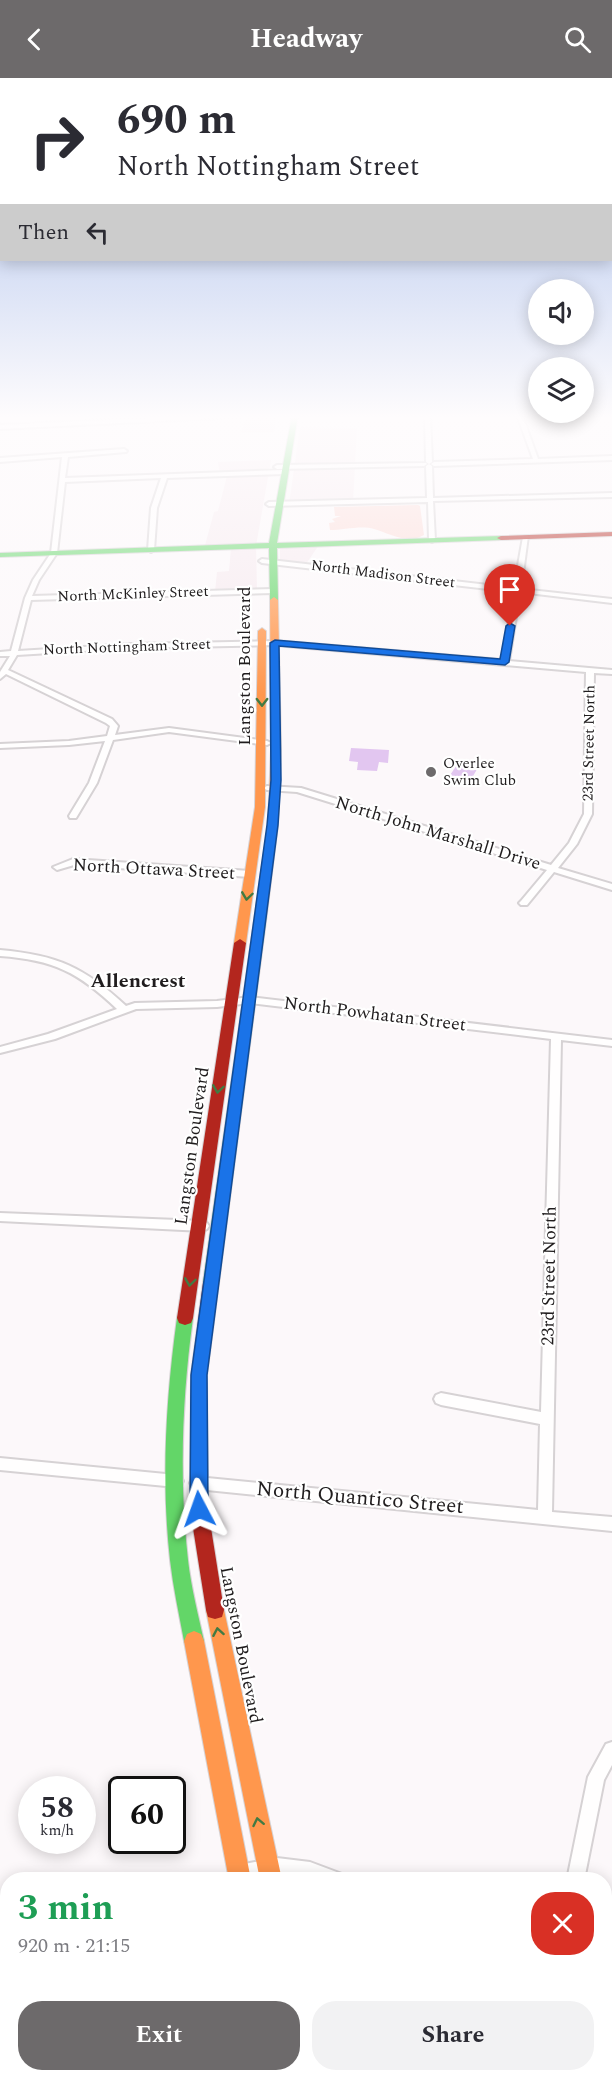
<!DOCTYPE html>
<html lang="en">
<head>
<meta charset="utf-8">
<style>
	:root { --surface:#fff; --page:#f2f2f3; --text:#2b2b33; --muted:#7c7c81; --accent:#6d6a6b }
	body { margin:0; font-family:Spectral,serif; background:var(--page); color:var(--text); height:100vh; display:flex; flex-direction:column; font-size:22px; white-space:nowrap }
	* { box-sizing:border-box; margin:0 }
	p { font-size:20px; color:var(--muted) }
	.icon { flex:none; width:33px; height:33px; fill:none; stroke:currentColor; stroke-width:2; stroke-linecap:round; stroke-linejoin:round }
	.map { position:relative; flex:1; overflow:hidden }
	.details { position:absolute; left:0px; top:1794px; width:612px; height:210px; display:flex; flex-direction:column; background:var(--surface); border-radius:24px 24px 0 0; box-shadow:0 3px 15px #0003 }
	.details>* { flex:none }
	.banner { position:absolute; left:0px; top:0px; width:612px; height:183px; box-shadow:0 3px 15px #0003; background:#fff; color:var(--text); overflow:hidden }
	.controls { position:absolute; left:528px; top:201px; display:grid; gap:12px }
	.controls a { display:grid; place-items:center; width:66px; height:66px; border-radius:50%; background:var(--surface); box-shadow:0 3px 15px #0003; font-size:30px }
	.speed { position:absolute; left:18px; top:1698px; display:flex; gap:12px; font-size:30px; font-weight:700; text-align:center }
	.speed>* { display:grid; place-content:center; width:78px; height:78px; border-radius:50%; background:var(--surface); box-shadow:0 3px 15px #0003; line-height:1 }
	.speed small { font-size:15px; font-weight:400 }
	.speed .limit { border:3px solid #111; border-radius:9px; background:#fff; color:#111 }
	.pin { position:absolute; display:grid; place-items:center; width:51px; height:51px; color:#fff; margin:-62px -26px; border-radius:50% 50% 50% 0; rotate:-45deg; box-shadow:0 0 6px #0007 }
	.pin .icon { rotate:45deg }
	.me { position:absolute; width:66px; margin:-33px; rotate:356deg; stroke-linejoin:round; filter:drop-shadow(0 0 4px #0008) }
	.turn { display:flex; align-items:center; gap:21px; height:126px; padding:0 18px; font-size:27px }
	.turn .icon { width:78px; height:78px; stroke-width:2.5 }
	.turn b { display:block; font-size:42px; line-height:51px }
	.then { display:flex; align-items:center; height:57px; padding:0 18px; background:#0003; gap:12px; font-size:22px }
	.round { display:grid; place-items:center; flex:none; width:63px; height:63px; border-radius:24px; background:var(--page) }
	.head { display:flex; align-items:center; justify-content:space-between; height:102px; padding:0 18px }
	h1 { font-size:36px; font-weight:700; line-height:45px; color:#1e9e55 }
	.action { display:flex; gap:12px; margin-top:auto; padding:12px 18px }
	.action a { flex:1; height:69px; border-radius:24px; background:var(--accent); color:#fff; font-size:24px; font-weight:700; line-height:69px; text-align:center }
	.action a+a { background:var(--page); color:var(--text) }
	header { display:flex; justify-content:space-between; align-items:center; height:78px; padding:0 18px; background:var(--accent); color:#fff; font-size:27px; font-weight:700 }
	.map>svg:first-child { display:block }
	.built { fill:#f6eaef }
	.green { fill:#fbd9d5 }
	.water { fill:#e2c6f0 }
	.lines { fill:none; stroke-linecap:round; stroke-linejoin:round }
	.street-casing { stroke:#d6d2d4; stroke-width:4 }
	.fast-casing { stroke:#d6d2d4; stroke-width:2 }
	.slow-casing { stroke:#d6d2d4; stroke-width:2 }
	.jam-casing { stroke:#d6d2d4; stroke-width:2 }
	.street { fill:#fffefe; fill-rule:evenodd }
	.fast { fill:#63d668; fill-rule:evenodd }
	.slow { fill:#ff974d; fill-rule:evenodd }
	.jam { fill:#b3261e; fill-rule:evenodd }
	.oneway { stroke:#427a43 }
	.route { fill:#1a73e8; stroke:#114b97; stroke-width:1.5 }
	.poi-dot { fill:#6d6a6b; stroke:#fff; stroke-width:2 }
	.labels { text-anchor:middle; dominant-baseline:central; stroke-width:4.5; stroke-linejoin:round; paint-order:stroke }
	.far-street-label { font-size:15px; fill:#201d1e; stroke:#fff }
	.far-poi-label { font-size:15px; fill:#201d1e; stroke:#fff; text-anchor:start }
	.street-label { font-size:18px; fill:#201d1e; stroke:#fff }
	.neighbourhood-label { font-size:20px; font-weight:bold; fill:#201d1e; stroke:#fff }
	.near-street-label { font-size:21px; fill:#201d1e; stroke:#fff }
</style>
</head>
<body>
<header><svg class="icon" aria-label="back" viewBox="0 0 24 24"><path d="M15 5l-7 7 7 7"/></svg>Headway<svg class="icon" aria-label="search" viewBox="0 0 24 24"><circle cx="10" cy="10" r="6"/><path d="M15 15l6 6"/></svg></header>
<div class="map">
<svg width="612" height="2004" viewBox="0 0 612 2004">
	<rect width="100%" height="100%" fill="#fcf8fa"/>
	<path class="built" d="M247 337H277L274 354 241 355Z
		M300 349 357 350 353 424 289 426Z
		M271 382 256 468 257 512 215 514 217 494 229 493 231 470 204 471 214 434 218 433 227 398 220 397 218 384Z
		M319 467 306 486 280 483V468Z"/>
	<path class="green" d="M418 427 420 428 424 457C407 467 389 455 374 451 362 447 343 452 330 452L329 445 335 444 332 441 341 438H335L334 429Z"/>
	<path class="water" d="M351 670 389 672 388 685 379 684 377 693 357 692 358 684 349 683Z
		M459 684 479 688 467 708 446 703Z"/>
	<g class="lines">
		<defs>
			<path id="street" d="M216 337H244L241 339 0 351V347Z
				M425 337H430L432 384 429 386 426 384Z
				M517 337H522L538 381 612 378V382L434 388 431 386 434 384 533 381Z
				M124 371 127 373 126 374 68 379 65 400 284 392 287 394 284 396 167 400 157 430 154 472 151 474 148 472 151 430 161 400 65 404 57 475 39 502 32 518 273 511 276 513 273 515 31 522 18 573 132 566 275 563 502 582 514 514 262 485 259 483 262 481 514 510 523 459 528 458 521 511 612 521V525L520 514 509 583 612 592V596L594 595 592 736 577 766 558 790 612 806V812L554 794 527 827H521L519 825 521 823 547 792 297 714 267 712 263 710 267 708 301 710 551 787 569 765 584 736 586 594 275 567 132 570 17 577 8 592 112 641 118 648 115 657 169 650 267 663 271 665 267 667 169 654 113 662 97 705 76 740H70L69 738 89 705 105 663 69 667 0 670V666L69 663 107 658 110 648 106 645 6 596 0 601V594L10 578H0V574L11 573 25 520 33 502 51 475 62 379 0 384V380Z
				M426 385 427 386 424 388 277 391 274 389 277 387Z
				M429 386 432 388 433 420 612 415V419L433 423 435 462 432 464 429 462 428 424 269 428 266 426 269 424 427 420 426 388Z
				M73 781 250 793 254 796 250 799 74 787 57 792 53 789Z
				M0 872C57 877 84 889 126 928L135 925 217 923 250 919 612 962V968L561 962 552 1434 612 1439V1453L197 1411 192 1409 190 1405 192 1401 197 1399 538 1432 540 1346 441 1327 436 1325 434 1321 436 1317 441 1315 541 1334 551 961 250 925 217 929 136 931 55 961 0 975V969L48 956 117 931C78 894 54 882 0 878Z
				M0 1135 203 1143 207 1145 209 1148 207 1151 203 1153 0 1143Z
				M0 1380 176 1397 181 1399 183 1403 181 1407 176 1409 0 1392Z
				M612 1664V1687L604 1702 584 1802H567L588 1699 606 1666Z
				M277 1780 310 1784 342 1796 344 1802H311L299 1799 277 1797 247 1802H234L231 1795 233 1789 239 1787Z
				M604 1902 612 1905V1923L604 1920Z"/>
			<path id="fast" d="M292 337H298L277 465 501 458 505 460 501 462 277 470 278 522 274 525 270 522 269 470 0 479V475L269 465Z
				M261 831 267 835 219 1205 217 1209 211 1211 205 1209 203 1205 255 835Z
				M185 1233 191 1235 193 1240C182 1320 179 1401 188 1482 191 1509 198 1536 204 1563L201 1570 194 1573 187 1570 184 1563C179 1536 173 1509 170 1482 161 1401 166 1320 177 1240L179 1235Z
				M281 1996H305L307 2004H283Z"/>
			<path id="slow" d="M274 519 278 522 281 672 278 747 267 835 261 839 255 835 268 747 271 672 270 522Z
				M262 550 266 553 265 729 246 865 240 869 234 865 255 729 258 553Z
				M215 1523 222 1525 224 1532 282 1802H260L206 1532 208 1525Z
				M194 1553 201 1556 204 1563 251 1802H229L184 1563 187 1556Z"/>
			<path id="jam" d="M612 454V458L501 462 497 460 501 458Z
				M240 861 246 865 193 1240 191 1245 185 1247 179 1245 177 1240 234 865Z
				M211 1199 217 1201 219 1205 207 1297 208 1431 224 1532 222 1539 215 1541 208 1539 206 1532 190 1431 191 1297 203 1205 205 1201Z"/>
		</defs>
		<use href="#street" class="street-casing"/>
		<use href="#fast" class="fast-casing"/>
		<use href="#slow" class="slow-casing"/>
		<use href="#jam" class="jam-casing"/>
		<use href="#street" class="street"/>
		<use href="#fast" class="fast"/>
		<use href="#slow" class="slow"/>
		<use href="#jam" class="jam"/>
	</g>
	<defs><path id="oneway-chevron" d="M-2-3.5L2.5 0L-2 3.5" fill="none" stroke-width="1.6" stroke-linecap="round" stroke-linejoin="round" transform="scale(1.5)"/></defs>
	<g class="oneway">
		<use href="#oneway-chevron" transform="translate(262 624) rotate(90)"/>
		<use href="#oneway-chevron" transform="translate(247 818) rotate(98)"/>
		<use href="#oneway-chevron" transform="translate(218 1011) rotate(98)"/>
		<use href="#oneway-chevron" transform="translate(190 1204) rotate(98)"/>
		<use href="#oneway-chevron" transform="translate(218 1554) rotate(-100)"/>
		<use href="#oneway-chevron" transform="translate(258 1744) rotate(-102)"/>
	</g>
	<linearGradient id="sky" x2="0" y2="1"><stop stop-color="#a5bbeb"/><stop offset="0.55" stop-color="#fefcfd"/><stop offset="1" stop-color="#fefcfd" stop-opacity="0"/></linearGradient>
	<rect width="612" height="617" fill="url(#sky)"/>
	<path class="route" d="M510 545 515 548 509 584 505 587 279 568 281 702 278 747 207 1297 208 1431 205 1437 199 1439 193 1437 190 1431 191 1297 267 747 271 702 270 565 275 562 500 581 506 548Z"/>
	<circle class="poi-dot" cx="431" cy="694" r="6"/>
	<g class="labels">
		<g class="far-street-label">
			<text transform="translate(383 496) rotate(7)">North Madison Street</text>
			<text transform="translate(133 516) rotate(-2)">North McKinley Street</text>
			<text transform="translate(127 569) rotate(-2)">North Nottingham Street</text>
			<text transform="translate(589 665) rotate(-89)">23rd Street North</text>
		</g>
		<g class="far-poi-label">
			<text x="443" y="685">Overlee<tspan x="443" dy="17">Swim Club</tspan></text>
		</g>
		<g class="street-label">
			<text transform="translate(244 588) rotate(-90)">Langston Boulevard</text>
			<text transform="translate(438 755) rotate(17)">North John Marshall Drive</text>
			<text transform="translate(154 791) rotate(3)">North Ottawa Street</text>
			<text transform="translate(375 936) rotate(7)">North Powhatan Street</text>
			<text transform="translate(192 1068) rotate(-82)">Langston Boulevard</text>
			<text transform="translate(549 1198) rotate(-89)">23rd Street North</text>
			<text transform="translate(241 1567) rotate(79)">Langston Boulevard</text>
		</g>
		<g class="neighbourhood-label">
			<text x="138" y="903">Allencrest</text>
		</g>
		<g class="near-street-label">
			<text transform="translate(360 1420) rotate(5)">North Quantico Street</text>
		</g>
	</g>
</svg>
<div class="controls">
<a><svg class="icon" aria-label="sound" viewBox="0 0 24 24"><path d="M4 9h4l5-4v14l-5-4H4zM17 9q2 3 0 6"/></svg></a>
<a><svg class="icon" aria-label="layers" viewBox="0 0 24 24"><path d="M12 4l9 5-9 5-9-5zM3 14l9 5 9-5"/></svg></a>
</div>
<div class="speed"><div>58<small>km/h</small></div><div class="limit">60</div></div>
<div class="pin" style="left:510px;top:548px;background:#d93025"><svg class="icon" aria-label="arrive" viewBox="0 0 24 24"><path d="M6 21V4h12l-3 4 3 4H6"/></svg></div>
<svg class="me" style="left:199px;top:1431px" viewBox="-20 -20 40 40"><path d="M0-17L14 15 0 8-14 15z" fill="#1a73e8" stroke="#fff" stroke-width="4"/></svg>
<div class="banner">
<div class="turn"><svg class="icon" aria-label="right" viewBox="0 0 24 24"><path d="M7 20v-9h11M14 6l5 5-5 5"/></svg><div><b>690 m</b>North Nottingham Street</div></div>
<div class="then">Then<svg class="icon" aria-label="left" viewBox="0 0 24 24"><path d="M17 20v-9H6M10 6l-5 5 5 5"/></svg></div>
</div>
<section class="details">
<div class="head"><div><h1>3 min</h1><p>920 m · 21:15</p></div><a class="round" style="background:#d93025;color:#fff"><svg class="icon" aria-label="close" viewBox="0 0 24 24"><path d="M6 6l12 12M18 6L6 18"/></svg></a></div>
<div class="action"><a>Exit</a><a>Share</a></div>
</section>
</div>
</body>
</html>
